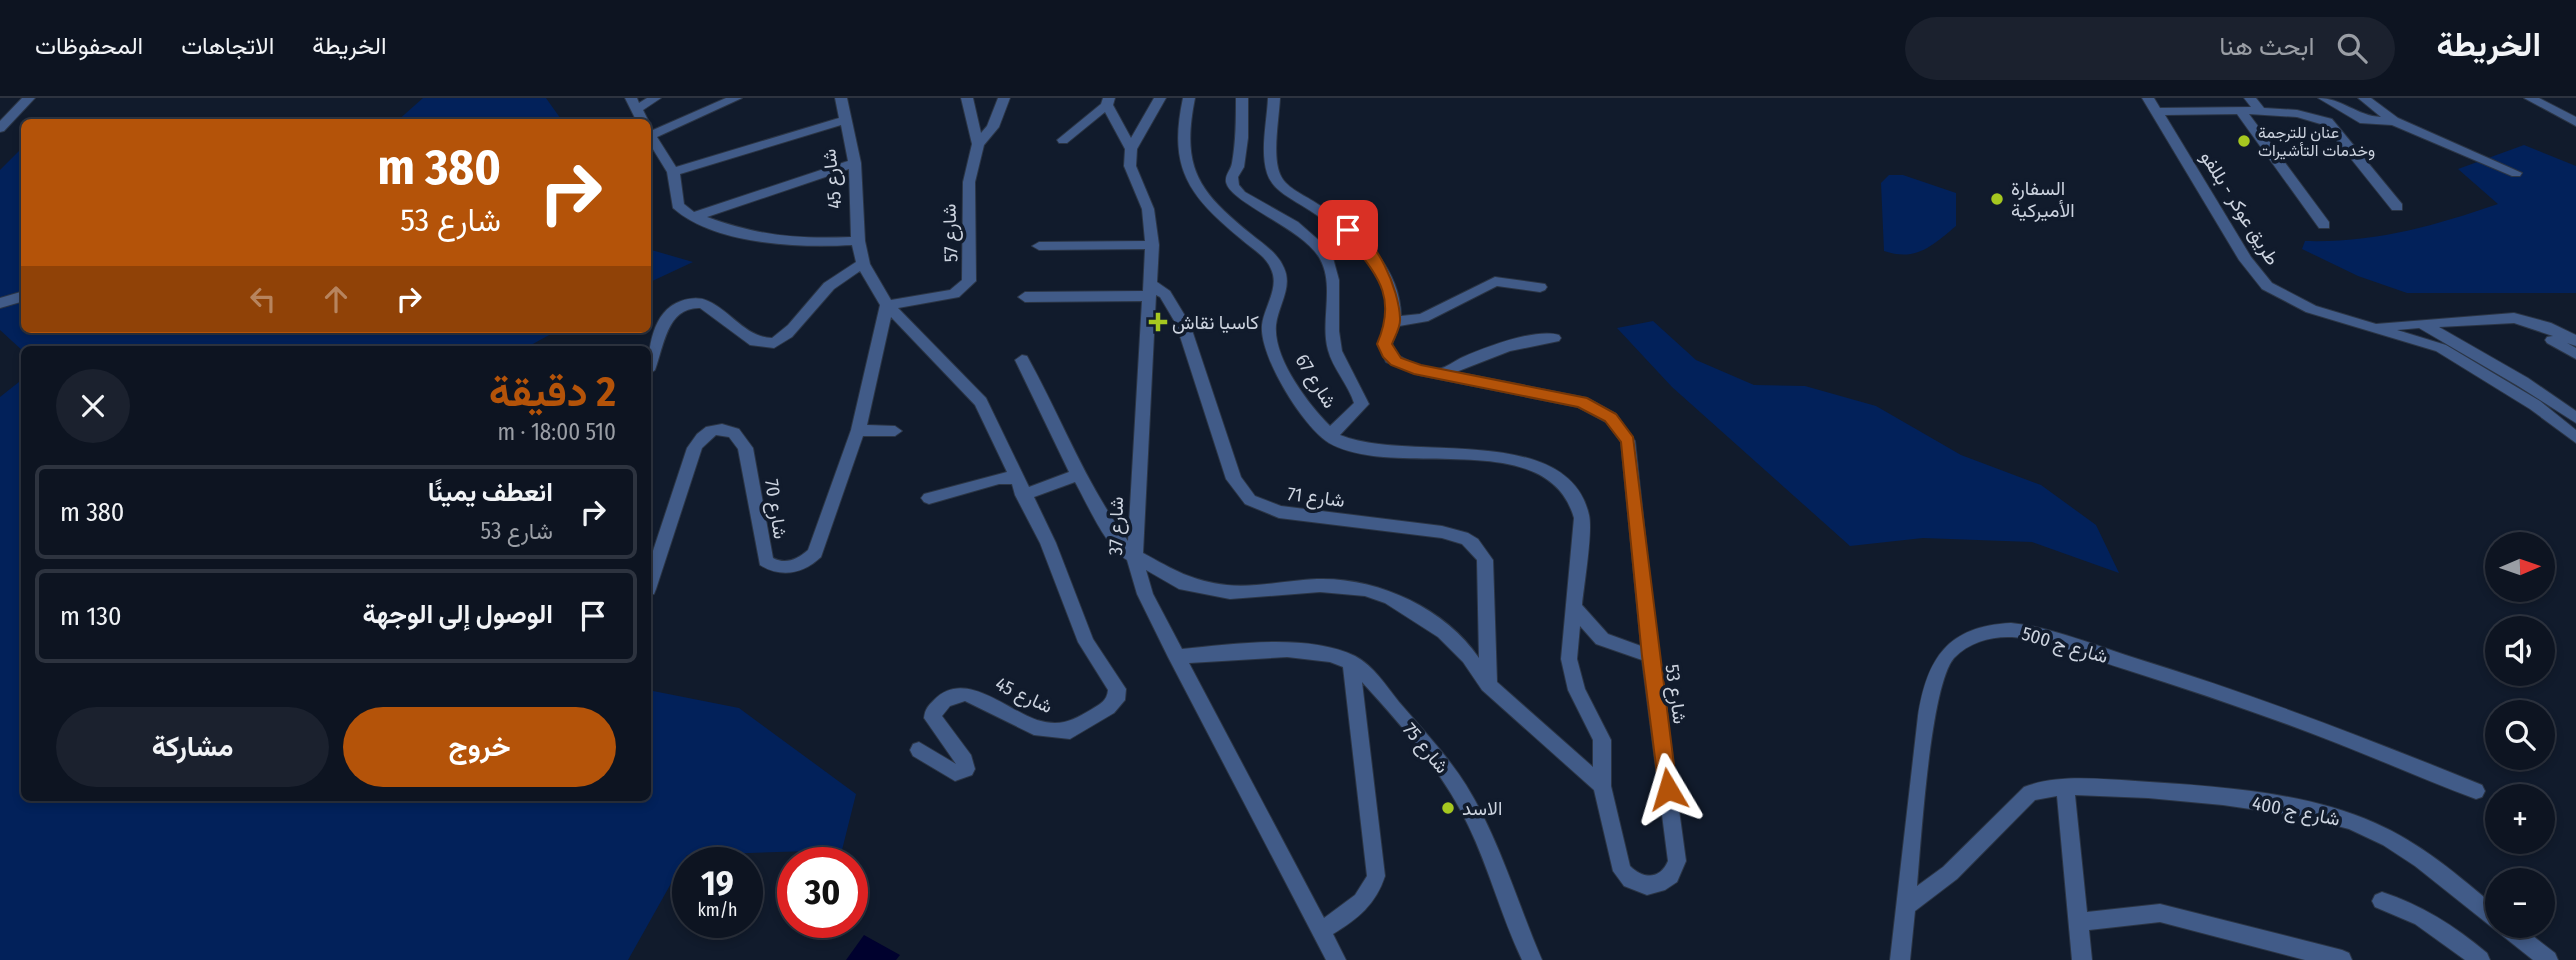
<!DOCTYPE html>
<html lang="ar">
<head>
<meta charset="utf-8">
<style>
	:root { --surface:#0d1421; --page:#1b212e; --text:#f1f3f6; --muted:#9a9ea5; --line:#2d333f; --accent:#b45309 }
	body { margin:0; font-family:"Fira Sans Condensed",Vazirmatn,sans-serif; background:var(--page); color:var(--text); direction:rtl; height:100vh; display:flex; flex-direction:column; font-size:26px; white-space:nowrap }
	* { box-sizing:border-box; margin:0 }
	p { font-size:23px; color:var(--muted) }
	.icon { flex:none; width:38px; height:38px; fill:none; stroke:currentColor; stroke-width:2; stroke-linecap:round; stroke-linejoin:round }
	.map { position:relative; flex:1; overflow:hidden; direction:ltr }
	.details { position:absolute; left:21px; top:248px; width:630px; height:455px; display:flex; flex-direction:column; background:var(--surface); border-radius:10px; box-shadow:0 4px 10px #0003,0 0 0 2px var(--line); direction:rtl }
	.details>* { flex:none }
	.banner { position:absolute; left:21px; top:21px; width:630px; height:214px; border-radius:10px; box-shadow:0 4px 10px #0003,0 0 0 2px var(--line); direction:rtl; background:#b45309; color:#fff; overflow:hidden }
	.needle { width:46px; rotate:88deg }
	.buttons { position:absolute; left:2485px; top:434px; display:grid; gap:14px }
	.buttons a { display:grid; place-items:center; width:70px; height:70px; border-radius:50%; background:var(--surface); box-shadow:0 4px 10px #0003,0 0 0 2px var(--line); font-size:35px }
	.speed { position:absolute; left:672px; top:749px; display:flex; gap:14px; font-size:35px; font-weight:700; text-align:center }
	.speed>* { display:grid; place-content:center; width:91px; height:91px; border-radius:50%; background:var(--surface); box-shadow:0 4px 10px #0003,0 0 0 2px var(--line); line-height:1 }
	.speed small { font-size:18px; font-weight:400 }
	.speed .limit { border:10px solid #d22; background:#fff; color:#111 }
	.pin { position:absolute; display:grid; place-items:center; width:60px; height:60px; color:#fff; margin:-30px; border-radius:14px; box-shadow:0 4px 10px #0006 }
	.me { position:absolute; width:77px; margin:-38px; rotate:353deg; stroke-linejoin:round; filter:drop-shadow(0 0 5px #0008) }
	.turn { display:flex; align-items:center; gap:24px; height:147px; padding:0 35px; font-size:32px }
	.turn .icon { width:91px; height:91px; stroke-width:2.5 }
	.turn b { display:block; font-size:49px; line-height:60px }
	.lanes { display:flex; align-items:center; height:66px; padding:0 35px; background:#0003; justify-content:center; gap:35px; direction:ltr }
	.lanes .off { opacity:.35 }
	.round { display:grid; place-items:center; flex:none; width:74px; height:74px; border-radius:37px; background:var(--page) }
	.summary { display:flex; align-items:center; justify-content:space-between; height:119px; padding:0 35px }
	h1 { font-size:42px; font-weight:700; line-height:52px; color:var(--accent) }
	.button { display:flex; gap:14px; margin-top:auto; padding:14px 35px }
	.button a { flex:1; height:80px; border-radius:42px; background:var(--accent); color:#fff; font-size:28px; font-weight:700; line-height:80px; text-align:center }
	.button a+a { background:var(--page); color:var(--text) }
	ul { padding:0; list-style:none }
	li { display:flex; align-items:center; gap:21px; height:94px; margin:0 14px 10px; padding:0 21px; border:4px solid var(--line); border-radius:10px }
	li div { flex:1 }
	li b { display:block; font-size:26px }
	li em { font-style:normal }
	header { display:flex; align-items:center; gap:42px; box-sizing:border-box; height:98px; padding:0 35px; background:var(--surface); border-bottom:2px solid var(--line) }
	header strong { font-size:33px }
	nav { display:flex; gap:38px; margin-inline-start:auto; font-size:24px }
	.search { width:490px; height:63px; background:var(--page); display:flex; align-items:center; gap:18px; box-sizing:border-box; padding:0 24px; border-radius:38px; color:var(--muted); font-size:26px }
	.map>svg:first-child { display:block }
	.green { fill:#02215a }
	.water { fill:#00012e }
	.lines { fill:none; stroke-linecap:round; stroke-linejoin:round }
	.minor-casing { stroke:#2b3545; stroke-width:2 }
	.minor { fill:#415b88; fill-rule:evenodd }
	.route { fill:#b45309; stroke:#753606; stroke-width:2 }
	.poi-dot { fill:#a6c820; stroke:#111b2c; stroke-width:2.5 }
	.labels { text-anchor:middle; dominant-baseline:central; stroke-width:7; stroke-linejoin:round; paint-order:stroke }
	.far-poi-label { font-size:16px; fill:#ccd3df; stroke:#111b2c; text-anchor:start }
	.street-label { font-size:19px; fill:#ccd3df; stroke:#111b2c }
	.poi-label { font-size:19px; fill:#ccd3df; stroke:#111b2c; text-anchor:start }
</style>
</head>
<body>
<header>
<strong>الخريطة</strong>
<div class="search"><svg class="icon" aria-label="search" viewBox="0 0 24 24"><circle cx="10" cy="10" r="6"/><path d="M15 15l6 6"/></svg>ابحث هنا</div>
<nav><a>الخريطة</a><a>الاتجاهات</a><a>المحفوظات</a></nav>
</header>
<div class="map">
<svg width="2576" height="862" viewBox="0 0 2576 862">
	<rect width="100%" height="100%" fill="#111b2c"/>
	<path class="green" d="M423 0H546L563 24H396Z
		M2524 47 2576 68V195H2407L2358 178 2302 151 2305 143C2374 145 2434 128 2498 106L2458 71Z
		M24 48V231H560L522 252 24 254 0 232V72Z
		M1889 77H1903L1956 95V128C1932 148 1916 164 1884 153L1881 85Z
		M648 151 693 164 648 185Z
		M1653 223 1696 262 1754 287 1805 288 1876 308 1961 357 2041 387 2096 427 2119 475 2032 444 1923 440 1850 448 1672 289 1617 230Z
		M24 280V700H648V592L739 610 856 696 842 752 687 757 628 862H0V299Z"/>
	<path class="water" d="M864 837 900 857 896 862H846Z"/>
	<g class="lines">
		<defs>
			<path id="minor" d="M22 0H35L4 33 0 34V23Z
				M625 0H637L639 5 647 0H661L643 12 649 24 648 26 637 24Z
				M726 0H742L657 39 676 69 839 20 835 0H847L861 65 865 143 870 166 891 202 950 192 962 182 963 84 972 46 961 0H973L981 35 987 28 998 0H1010L999 29 984 47 975 84 976 183 959 199 898 210 986 300 1029 389 1069 374 1015 262 1022 257 1027 258C1062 321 1085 385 1128 443L1142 203 1025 204 1018 199 1025 194 1143 193 1145 151 1039 152 1032 148 1039 144 1145 143 1142 111 1124 68 1125 51 1105 14 1067 45H1059L1057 42 1101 6 1103 0H1115L1113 7 1131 40 1154 0H1166L1137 51 1136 68 1154 111 1159 147 1157 184 1170 193 1190 226 1241 379 1255 398 1281 408 1442 428 1468 435 1478 441 1493 462 1497 584 1593 669V642L1568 592 1561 561 1574 420C1547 326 1395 383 1329 345 1303 329 1259 258 1262 227 1264 209 1280 189 1271 171 1266 158 1251 150 1241 141 1188 97 1168 70 1183 0H1195C1181 70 1198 93 1251 136 1263 146 1278 155 1284 170 1293 189 1278 208 1276 227 1273 260 1308 306 1330 328L1354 305C1348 286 1333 271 1328 252 1320 223 1335 188 1320 161 1304 131 1230 105 1226 84 1225 76 1231 72 1232 65 1236 43 1236 22 1236 0H1248V40L1244 69 1238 79 1239 87 1245 94 1298 124 1323 146 1333 160 1339 182V233L1342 253 1369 306 1340 337C1406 365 1568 323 1589 417 1593 434 1584 486 1582 507L1608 536 1641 548 1621 344 1606 324 1578 309 1419 277 1386 264 1378 246C1380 237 1386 230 1387 221 1393 169 1340 131 1301 107 1288 99 1272 91 1267 75 1260 53 1267 23 1268 0H1280C1279 21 1272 57 1280 76 1285 89 1302 96 1313 103 1355 129 1400 165 1401 218L1420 216 1495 179 1545 186 1547 189 1545 192 1540 194 1497 188 1428 223 1399 228 1392 246 1397 257C1408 262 1425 273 1438 271 1446 270 1456 262 1463 259 1486 249 1535 230 1559 237L1561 240 1559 243 1510 253 1456 274 1587 300 1616 316 1635 343 1658 558 1686 763 1677 784 1665 792 1647 797 1624 788 1613 773 1594 692 1482 592 1463 564 1438 539 1385 505 1365 498 1320 494 1230 501 1179 491 1146 472 1153 496 1182 551C1232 546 1308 535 1355 558 1374 568 1386 588 1399 604 1422 631 1447 657 1466 687 1499 740 1517 804 1542 862H1522C1501 818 1489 770 1468 727 1443 674 1401 627 1362 584L1385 778C1376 806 1358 821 1333 836L1346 862H1326L1168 559 1137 496 1127 462C1106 450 1087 405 1075 384L1034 399 1056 445 1093 541 1126 591 1125 602 1114 615 1070 641 1034 637 965 603 950 608 942 618 971 657 975 671 972 677 955 683 913 658 910 652 913 646 919 644 956 666 924 620C925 611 928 608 934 602 964 570 1007 612 1037 622 1060 629 1072 623 1092 611 1100 606 1107 603 1108 592L1078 544 1040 445 1015 397 1012 386H999L929 406 924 404 921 400 924 396 1007 374 975 307 891 219 867 327 895 328 902 333 895 338H863L821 459C803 476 781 480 760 467L738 351 729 339 716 337 702 350 656 491 654 496 648 497V468L687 350 697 336 706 329 722 326 739 331 753 350 773 460C786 467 798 461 808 452L851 332 880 207 860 173 834 191 792 239 774 250 750 247 700 210C667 209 664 248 655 272L648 277C648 251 652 213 681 203 689 200 700 199 708 203 731 213 745 239 772 240L788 227 824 185 856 164 852 147C799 150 715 147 673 110L667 74 648 43V30L653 32ZM841 27 848 63 694 114 684 106 680 76ZM849 71 851 139C796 141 760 138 707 119ZM1156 197 1160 199 1176 226 1226 381 1245 406 1279 420 1442 440 1462 446 1477 462 1479 560C1445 510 1377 479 1317 481 1288 482 1256 490 1227 487 1192 483 1174 472 1143 455ZM1580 528 1596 546 1642 562 1668 763C1660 782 1643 781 1630 768L1611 688V642L1585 591 1577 561ZM1287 559 1330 564 1343 569 1367 778 1355 797 1324 820 1189 565Z
				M2142 0H2154L2160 10 2251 9 2244 0H2256L2264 10 2297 12 2332 21 2402 106V112H2392L2324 27 2297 19 2249 16 2329 124V130H2319L2237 16 2165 17 2251 159 2272 185 2316 208 2376 226 2514 215 2551 225 2576 237V248L2567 245 2576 250V261L2547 245 2545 242 2547 239 2553 238 2514 225 2439 229 2528 280 2576 313V325L2518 288 2419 230 2397 232 2446 247 2540 303 2576 332V345L2530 311 2436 253 2306 214 2262 191 2239 162Z
				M2318 0C2342 0 2357 18 2381 19L2358 0H2371L2398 20 2522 75 2520 78H2512L2392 27 2360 25Z
				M2524 0H2539L2576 19V28Z
				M24 193V203L0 210V200Z
				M2011 525C2055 530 2096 548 2138 561 2255 597 2369 641 2482 687L2485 693 2482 699 2476 701C2430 684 2385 664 2339 646 2268 618 2196 594 2124 571 2088 560 2051 541 2012 539 1992 538 1969 544 1954 560 1930 588 1921 744 1917 788L1943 769 2024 689C2058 676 2099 681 2135 683 2212 688 2304 693 2375 725 2421 745 2459 778 2497 810V828H2520L2555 855 2558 862H2533L2415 768 2383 747 2349 731 2299 718 2223 707 2148 700 2075 697 2087 814 2160 806 2342 852 2349 855 2352 862H2305L2160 824 2089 832 2092 862H2072L2057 698 2035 702 1957 781 1915 813 1910 862H1890L1918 618C1927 560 1948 528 2011 525Z
				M2382 794C2422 807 2455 828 2487 855L2490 862H2465L2415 826 2375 809 2372 803 2375 797Z"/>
		</defs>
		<use href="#minor" class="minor-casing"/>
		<use href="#minor" class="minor"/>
	</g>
	<path class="route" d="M1348 128C1377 138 1399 192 1400 220 1401 229 1395 238 1392 246L1401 260 1421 267 1587 300 1616 316 1633 339 1677 691 1674 696H1661L1659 691 1642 558 1621 344 1605 323 1578 309 1414 276 1391 267 1383 259 1377 246C1400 193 1371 172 1342 132Z"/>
	<g class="poi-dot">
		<circle cx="2244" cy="43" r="7"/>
		<circle cx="1997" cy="101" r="7"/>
		<path d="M1154.5 213.5h7v7h7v7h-7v7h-7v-7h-7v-7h7z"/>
		<circle cx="1448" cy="710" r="7"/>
	</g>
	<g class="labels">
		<g class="far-poi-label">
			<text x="2258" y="34">عنان للترجمة<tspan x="2258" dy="18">وخدمات التأشيرات</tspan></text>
		</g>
		<g class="street-label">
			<text transform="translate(832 81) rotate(-96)">شارع 45</text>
			<text transform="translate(2240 110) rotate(58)">طريق عوكر - بللفو</text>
			<text transform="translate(950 135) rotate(-92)">شارع 57</text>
			<text transform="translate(1316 283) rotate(58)">شارع 67</text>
			<text transform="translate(1316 399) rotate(7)">شارع 71</text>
			<text transform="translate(776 411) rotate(81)">شارع 70</text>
			<text transform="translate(1116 428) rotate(-89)">شارع 37</text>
			<text transform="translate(2065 547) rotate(16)">شارع ج 500</text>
			<text transform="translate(1676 596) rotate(82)">شارع 53</text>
			<text transform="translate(1024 597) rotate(25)">شارع 45</text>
			<text transform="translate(1426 650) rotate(50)">شارع 75</text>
			<text transform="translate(2296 713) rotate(11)">شارع ج 400</text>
		</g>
		<g class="poi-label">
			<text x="2011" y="90">السفارة<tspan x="2011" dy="22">الأميركية</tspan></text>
			<text x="1172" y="224">كاسيا نقاش</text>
			<text x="1462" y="710">الاسد</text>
		</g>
	</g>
</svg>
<div class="buttons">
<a><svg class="needle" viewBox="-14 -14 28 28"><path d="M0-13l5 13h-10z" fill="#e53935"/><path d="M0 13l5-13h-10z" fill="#9a9ea5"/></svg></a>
<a><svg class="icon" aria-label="sound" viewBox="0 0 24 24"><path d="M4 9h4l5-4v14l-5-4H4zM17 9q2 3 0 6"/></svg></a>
<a><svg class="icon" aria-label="search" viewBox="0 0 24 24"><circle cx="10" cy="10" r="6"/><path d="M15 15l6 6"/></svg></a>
<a>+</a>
<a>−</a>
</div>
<div class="speed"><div>19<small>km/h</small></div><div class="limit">30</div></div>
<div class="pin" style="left:1348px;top:132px;background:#d93025"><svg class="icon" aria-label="arrive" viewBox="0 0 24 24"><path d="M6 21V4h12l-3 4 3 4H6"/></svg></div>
<svg class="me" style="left:1668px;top:691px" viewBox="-20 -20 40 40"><path d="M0-17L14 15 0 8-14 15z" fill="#b45309" stroke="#fff" stroke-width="4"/></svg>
<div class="banner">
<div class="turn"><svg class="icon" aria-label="right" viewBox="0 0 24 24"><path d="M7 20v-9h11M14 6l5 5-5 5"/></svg><div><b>380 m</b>شارع 53</div></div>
<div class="lanes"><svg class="icon off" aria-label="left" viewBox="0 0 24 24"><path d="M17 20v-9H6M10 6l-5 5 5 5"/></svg><svg class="icon off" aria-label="ahead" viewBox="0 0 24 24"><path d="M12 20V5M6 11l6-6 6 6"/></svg><svg class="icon" aria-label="right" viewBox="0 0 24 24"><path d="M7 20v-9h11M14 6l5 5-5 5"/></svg></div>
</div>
<section class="details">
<div class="summary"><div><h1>2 دقيقة</h1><p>510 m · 18:00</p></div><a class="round"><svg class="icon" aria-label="close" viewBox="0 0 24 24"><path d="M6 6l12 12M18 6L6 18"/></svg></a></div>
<ul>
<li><svg class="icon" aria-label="right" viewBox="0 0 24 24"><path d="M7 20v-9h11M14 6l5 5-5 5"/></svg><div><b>انعطف يمينًا</b><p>شارع 53</p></div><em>380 m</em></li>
<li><svg class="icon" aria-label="arrive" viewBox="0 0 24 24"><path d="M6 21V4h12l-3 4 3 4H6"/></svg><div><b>الوصول إلى الوجهة</b></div><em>130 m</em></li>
</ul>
<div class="button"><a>خروج</a><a>مشاركة</a></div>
</section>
</div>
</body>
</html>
